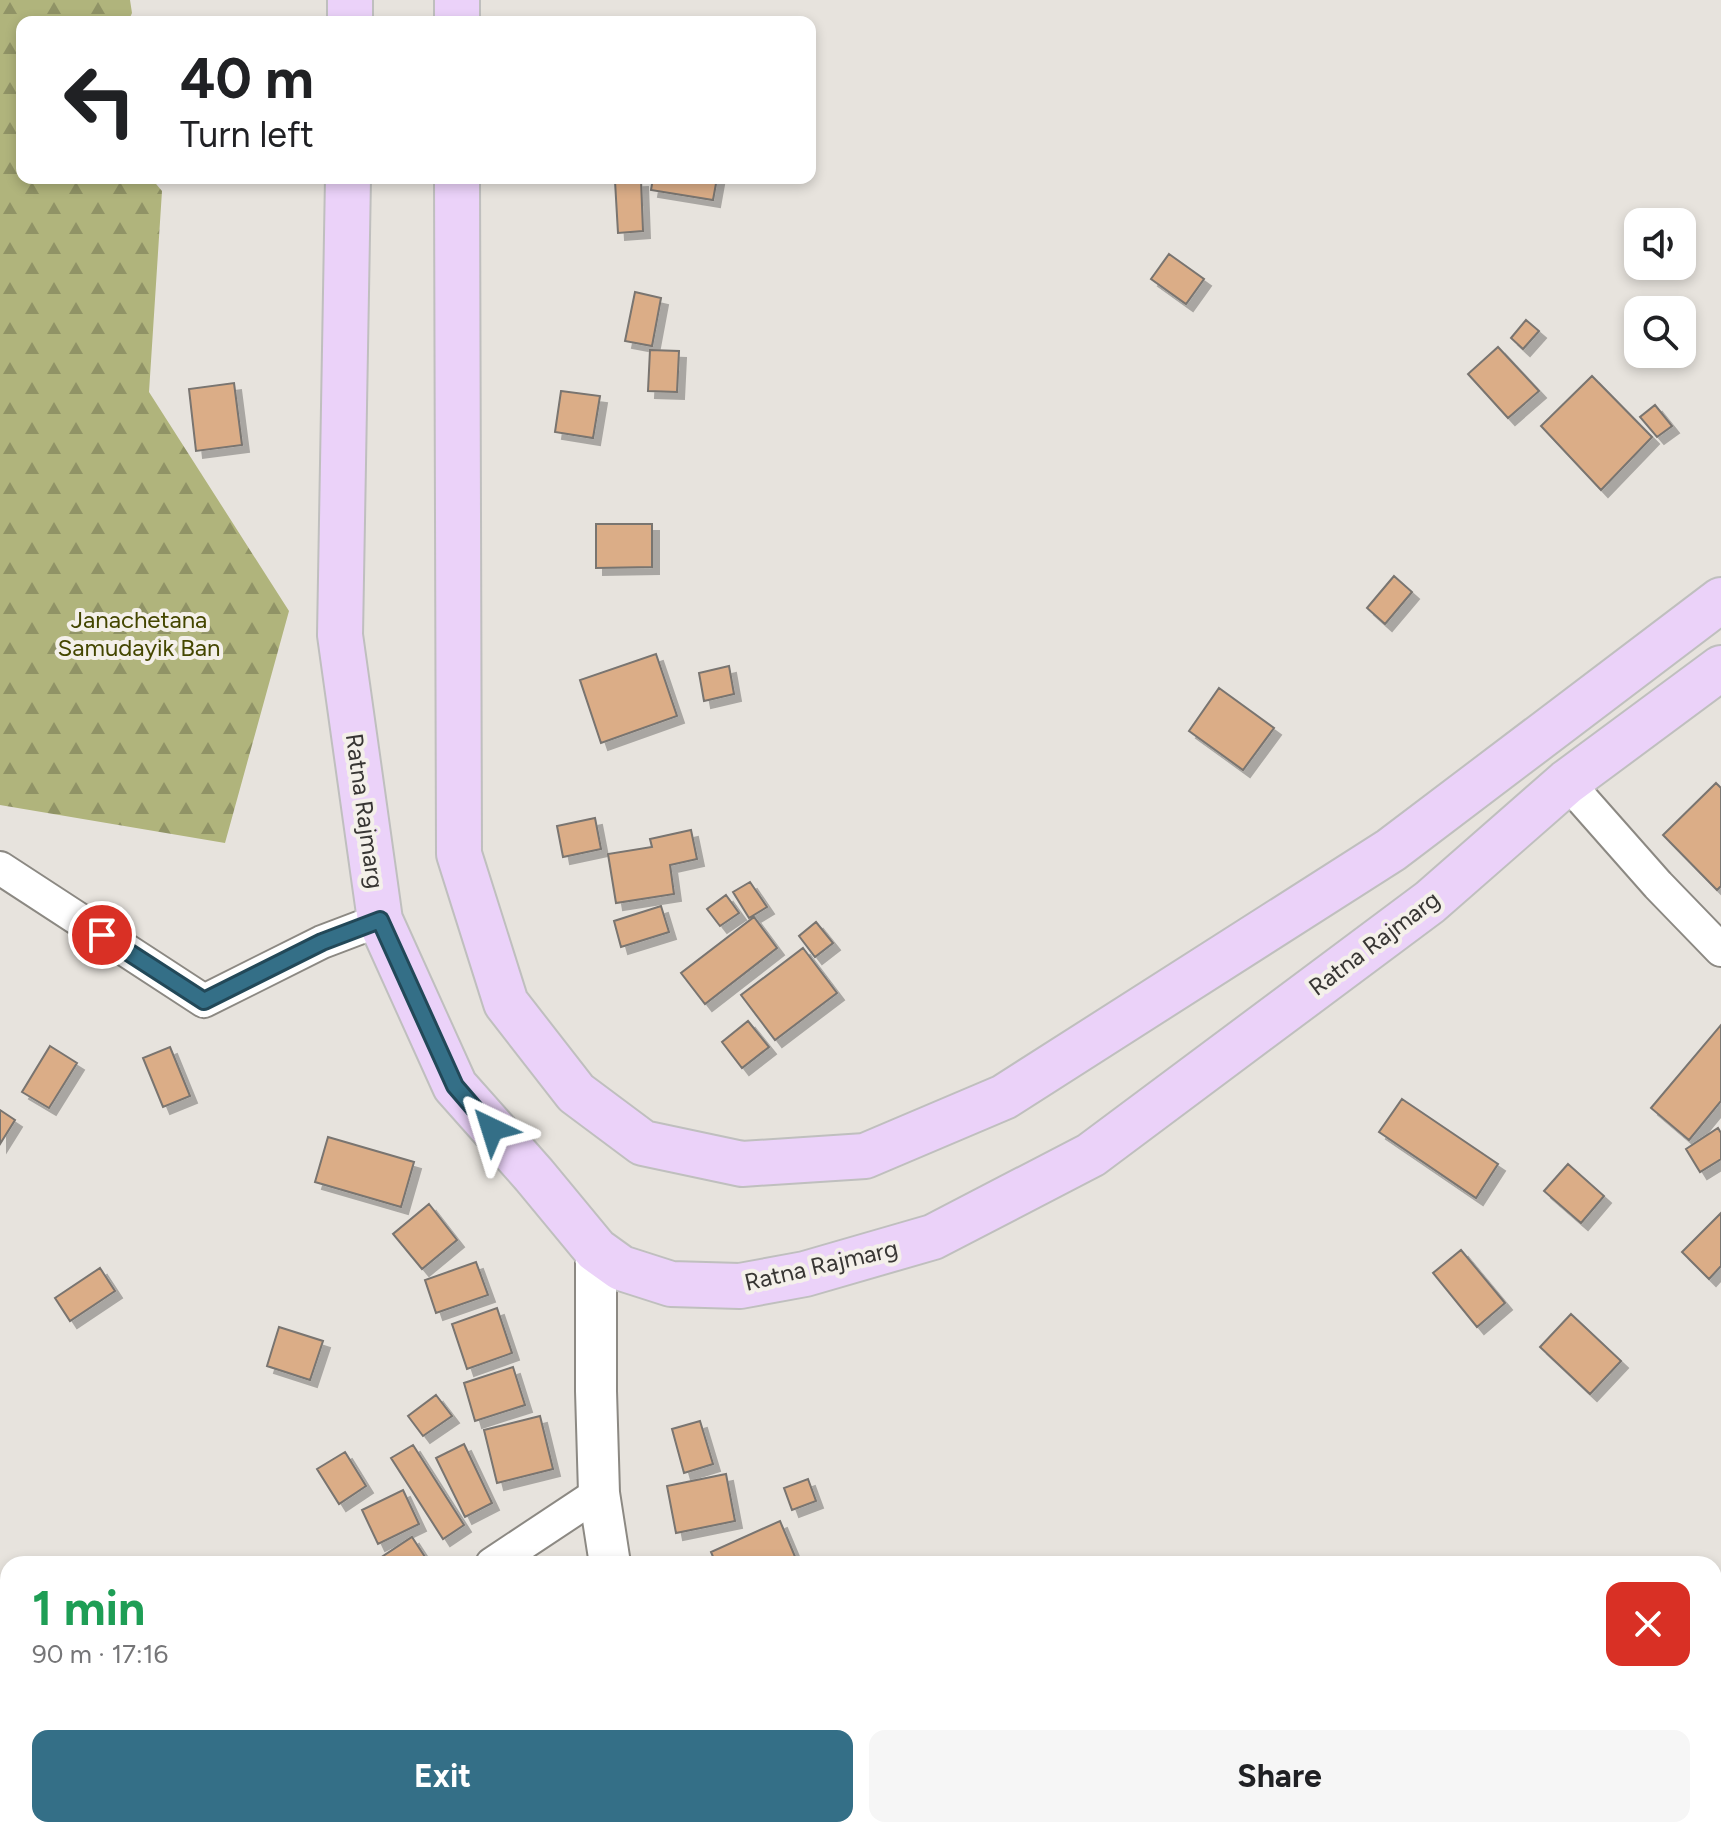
<!DOCTYPE html>
<html lang="en">
<head>
<meta charset="utf-8">
<style>
	:root { --surface:#fff; --page:#f6f6f6; --text:#202124; --muted:#757577; --accent:#346f87 }
	body { margin:0; font-family:Figtree,sans-serif; background:var(--page); color:var(--text); height:100vh; display:flex; flex-direction:column; font-size:30px; white-space:nowrap }
	* { box-sizing:border-box; margin:0 }
	p { font-size:26px; color:var(--muted) }
	.icon { flex:none; width:44px; height:44px; fill:none; stroke:currentColor; stroke-width:2; stroke-linecap:round; stroke-linejoin:round }
	.map { position:relative; flex:1; overflow:hidden }
	.side { position:absolute; left:0px; top:1556px; width:1722px; height:282px; display:flex; flex-direction:column; background:var(--surface); border-radius:24px 24px 0 0; box-shadow:0 4px 12px #0003 }
	.side>* { flex:none }
	.top-card { position:absolute; left:16px; top:16px; width:800px; height:168px; border-radius:16px; box-shadow:0 4px 12px #0003; background:#fff; color:var(--text); overflow:hidden }
	.tools { position:absolute; left:1624px; top:208px; display:grid; gap:16px }
	.tools a { display:grid; place-items:center; width:72px; height:72px; border-radius:16px; background:var(--surface); box-shadow:0 4px 12px #0003; font-size:40px }
	.pin { position:absolute; display:grid; place-items:center; width:68px; height:68px; color:#fff; margin:-34px; border:4px solid #fff; border-radius:50%; box-shadow:0 2px 8px #0007 }
	.me { position:absolute; width:88px; margin:-44px; rotate:319deg; stroke-linejoin:round; filter:drop-shadow(0 0 6px #0008) }
	.turn { display:flex; align-items:center; gap:28px; height:168px; padding:0 32px; font-size:36px }
	.turn .icon { width:104px; height:104px; stroke-width:2.5 }
	.turn b { display:block; font-size:56px; line-height:68px }
	.round { display:grid; place-items:center; flex:none; width:84px; height:84px; border-radius:16px; background:var(--page) }
	.head { display:flex; align-items:center; justify-content:space-between; height:136px; padding:0 32px }
	h1 { font-size:48px; font-weight:700; line-height:60px; color:#1e9e55 }
	.primary-button { display:flex; gap:16px; margin-top:auto; padding:16px 32px }
	.primary-button a { flex:1; height:92px; border-radius:16px; background:var(--accent); color:#fff; font-size:32px; font-weight:700; line-height:92px; text-align:center }
	.primary-button a+a { background:var(--page); color:var(--text) }
	.map>svg:first-child { display:block }
	.forest { fill:url(#forest-firs) }
	.building { fill:#dbad87; stroke:#797470; stroke-width:2; filter:url(#shadow) }
	.lines { fill:none; stroke-linecap:round; stroke-linejoin:round }
	.minor-casing { stroke:#8c8983; stroke-width:36 }
	.tertiary-casing { stroke:#8c8983; stroke-width:44 }
	.primary-casing { stroke:#bfbfbe; stroke-width:48 }
	.minor { stroke:#fff; stroke-width:32 }
	.tertiary { stroke:#fff; stroke-width:40 }
	.primary { stroke:#ebd2f9; stroke-width:44 }
	.route-casing { stroke:#224858; stroke-width:20 }
	.route { stroke:#346f87; stroke-width:14 }
	.labels { text-anchor:middle; dominant-baseline:central; stroke-width:8; stroke-linejoin:round; paint-order:stroke }
	.park-label { font-size:24px; fill:#444600; stroke:#f4f0ea }
	.street-label { font-size:24px; fill:#383634; stroke:#f4f0ea }
</style>
</head>
<body>
<div class="map">
<svg width="1721" height="1837" viewBox="0 0 1721 1837">
	<defs>
		<pattern id="forest-firs" width="22" height="20" patternUnits="userSpaceOnUse" patternTransform="scale(2)"><rect width="22" height="20" fill="#b0b47c"/><path d="M5 1l3.5 6h-7zM16 11l3.5 6h-7z" fill="#909366"/></pattern>
		<filter id="shadow"><feDropShadow dx="7" dy="7" stdDeviation="0" flood-color="#0004"/></filter>
	</defs>
	<rect width="100%" height="100%" fill="#e7e3dd"/>
	<path class="forest" d="M0 0H130L132 13 128 22H22V178H151L162 191 149 392 289 611 225 843 0 805Z"/>
	<path class="building" d="M653 178H717L713 200 651 190Z
		M641 180 643 231 618 233 615 181Z
		M1169 254 1204 279 1186 304 1151 279Z
		M635 292 661 298 652 346 625 341Z
		M1526 320 1539 331 1523 349 1511 338Z
		M1498 347 1539 391 1508 418 1468 374Z
		M650 350 679 351 677 392 648 391Z
		M1592 376 1652 437 1601 490 1541 426Z
		M234 383 242 445 196 451 189 389Z
		M561 391 600 396 593 438 555 432Z
		M1655 405 1672 426 1657 437 1640 417Z
		M596 524H652V567L596 568Z
		M1394 576 1412 592 1385 624 1367 608Z
		M656 654 677 716 601 743 580 680Z
		M729 666 734 694 704 701 699 673Z
		M1219 688 1274 728 1243 770 1189 731Z
		M1716 783 1721 788V886L1717 890 1663 835Z
		M595 818 601 849 563 857 557 826Z
		M691 830 697 859 670 865 674 894 616 903 608 854 652 847 650 839Z
		M750 882 767 907 749 918 733 892Z
		M726 895 739 913 720 926 707 909Z
		M661 906 669 932 621 947 614 921Z
		M754 917 777 948 705 1004 681 973Z
		M816 922 833 943 815 957 799 936Z
		M803 948 837 993 775 1040 741 995Z
		M748 1021 769 1047 742 1068 722 1042Z
		M1721 1025V1101L1689 1140 1651 1108Z
		M50 1046 77 1063 49 1108 22 1092Z
		M170 1047 190 1096 163 1107 143 1058Z
		M1402 1099 1498 1164 1476 1198 1379 1132Z
		M0 1110 15 1120 0 1144Z
		M1718 1128 1721 1133V1159L1700 1172 1686 1149Z
		M328 1137 414 1162 401 1207 315 1182Z
		M1568 1164 1604 1196 1581 1223 1544 1191Z
		M429 1204 457 1240 422 1269 393 1234Z
		M1721 1213V1266L1709 1279 1682 1252Z
		M1461 1250 1505 1303 1477 1327 1433 1273Z
		M476 1262 488 1295 436 1313 425 1280Z
		M100 1268 115 1291 70 1321 55 1298Z
		M497 1308 512 1353 467 1369 452 1324Z
		M1571 1314 1621 1361 1590 1394 1540 1347Z
		M279 1327 323 1341 310 1380 267 1366Z
		M513 1367 525 1405 475 1421 464 1383Z
		M436 1395 452 1416 423 1436 408 1416Z
		M540 1416 553 1469 497 1483 484 1430Z
		M700 1421 713 1464 684 1473 672 1429Z
		M464 1444 492 1503 465 1517 436 1458Z
		M413 1445 464 1525 443 1539 391 1458Z
		M345 1452 366 1486 339 1504 317 1469Z
		M726 1474 735 1521 676 1533 667 1486Z
		M808 1479 816 1501 792 1510 784 1488Z
		M403 1490 419 1524 378 1544 362 1510Z
		M780 1521 796 1559 785 1564H716L711 1552Z
		M412 1537 425 1557 414 1564H371Z
		M496 1830H532L535 1833 531 1837H490Z
		M712 1830H764L766 1837H714Z"/>
	<g class="lines">
		<defs>
			<path id="minor" d="M1567 782 1658 885 1721 950
				M0 868 204 1001 322 942 380 920
				M492 1564 599 1493
				M0 1743 8 1745
				M73 1837 76 1830"/>
			<path id="tertiary" d="M596 1250V1391L599 1493 610 1564
				M654 1830 655 1837"/>
			<path id="primary" d="M457 0V22
				M350 22V0
				M348 178 340 635 380 920 455 1086 534 1175 596 1250 621 1268 671 1284 740 1286 805 1274 933 1237 1091 1155 1430 902 1567 782 1721 668
				M457 178 459 854 506 1003 576 1093 643 1143 742 1164 865 1156 1004 1097 1391 850 1721 600"/>
		</defs>
		<use href="#minor" class="minor-casing"/>
		<use href="#tertiary" class="tertiary-casing"/>
		<use href="#primary" class="primary-casing"/>
		<use href="#minor" class="minor"/>
		<use href="#tertiary" class="tertiary"/>
		<use href="#primary" class="primary"/>
	</g>
	<g class="lines">
		<defs>
			<path id="route" d="M102 935 204 1001 322 942 380 920 455 1086 492 1129"/>
		</defs>
		<use href="#route" class="route-casing"/>
		<use href="#route" class="route"/>
	</g>
	<g class="labels">
		<g class="park-label">
			<text x="139" y="619">Janachetana<tspan x="139" dy="28">Samudayik Ban</tspan></text>
		</g>
		<g class="street-label">
			<text transform="translate(365 811) rotate(82)">Ratna Rajmarg</text>
			<text transform="translate(1374 943) rotate(-37)">Ratna Rajmarg</text>
			<text transform="translate(821 1265) rotate(-13)">Ratna Rajmarg</text>
		</g>
	</g>
</svg>
<div class="tools">
<a><svg class="icon" aria-label="sound" viewBox="0 0 24 24"><path d="M4 9h4l5-4v14l-5-4H4zM17 9q2 3 0 6"/></svg></a>
<a><svg class="icon" aria-label="search" viewBox="0 0 24 24"><circle cx="10" cy="10" r="6"/><path d="M15 15l6 6"/></svg></a>
</div>
<div class="pin" style="left:102px;top:935px;background:#d93025"><svg class="icon" aria-label="arrive" viewBox="0 0 24 24"><path d="M6 21V4h12l-3 4 3 4H6"/></svg></div>
<svg class="me" style="left:492px;top:1129px" viewBox="-20 -20 40 40"><path d="M0-17L14 15 0 8-14 15z" fill="#346f87" stroke="#fff" stroke-width="4"/></svg>
<div class="top-card">
<div class="turn"><svg class="icon" aria-label="left" viewBox="0 0 24 24"><path d="M17 20v-9H6M10 6l-5 5 5 5"/></svg><div><b>40 m</b>Turn left</div></div>
</div>
<section class="side">
<div class="head"><div><h1>1 min</h1><p>90 m · 17:16</p></div><a class="round" style="background:#d93025;color:#fff"><svg class="icon" aria-label="close" viewBox="0 0 24 24"><path d="M6 6l12 12M18 6L6 18"/></svg></a></div>
<div class="primary-button"><a>Exit</a><a>Share</a></div>
</section>
</div>
</body>
</html>
